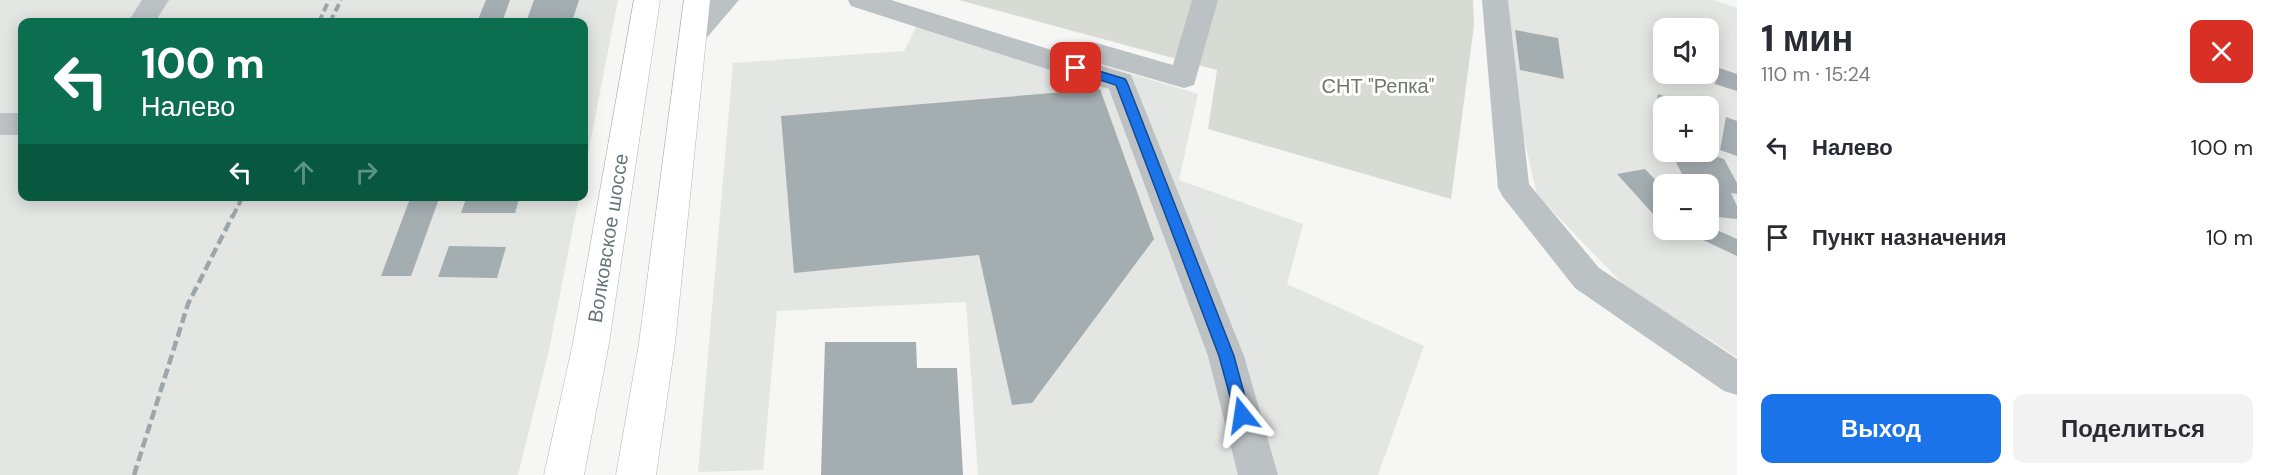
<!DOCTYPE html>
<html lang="ru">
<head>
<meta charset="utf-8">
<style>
	:root { --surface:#fff; --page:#f2f2f3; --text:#2b2b33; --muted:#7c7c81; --accent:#1a73e8 }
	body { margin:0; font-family:"DM Sans",sans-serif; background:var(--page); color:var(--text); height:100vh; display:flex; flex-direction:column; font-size:22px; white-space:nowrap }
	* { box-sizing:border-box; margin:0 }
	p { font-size:20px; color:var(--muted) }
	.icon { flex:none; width:33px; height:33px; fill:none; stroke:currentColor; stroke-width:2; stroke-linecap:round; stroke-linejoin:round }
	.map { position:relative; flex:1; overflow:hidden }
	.sheet { display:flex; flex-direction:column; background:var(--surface); width:540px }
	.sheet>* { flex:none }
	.hud { position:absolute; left:18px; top:18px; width:570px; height:183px; border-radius:12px; box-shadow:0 3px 15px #0003; background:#0b6e4f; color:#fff; overflow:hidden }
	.buttons { position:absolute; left:1653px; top:18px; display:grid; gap:12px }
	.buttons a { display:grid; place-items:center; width:66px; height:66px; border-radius:12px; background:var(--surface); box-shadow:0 3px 15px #0003; font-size:30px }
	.pin { position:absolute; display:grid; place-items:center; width:51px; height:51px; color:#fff; margin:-26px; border-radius:12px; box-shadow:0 3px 9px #0006 }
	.me { position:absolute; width:66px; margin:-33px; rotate:345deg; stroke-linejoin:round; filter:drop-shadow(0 0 4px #0008) }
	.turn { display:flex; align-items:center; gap:21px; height:126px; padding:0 24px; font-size:27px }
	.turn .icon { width:78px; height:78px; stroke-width:2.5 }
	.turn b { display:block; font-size:42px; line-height:51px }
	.lanes { display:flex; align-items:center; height:57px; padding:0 24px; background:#0003; justify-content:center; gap:30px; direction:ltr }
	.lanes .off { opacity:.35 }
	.round { display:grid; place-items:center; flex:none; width:63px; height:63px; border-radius:12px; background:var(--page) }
	.head { display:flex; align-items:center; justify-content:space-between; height:102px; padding:0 24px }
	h1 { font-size:36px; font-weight:800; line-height:45px }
	.cta { display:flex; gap:12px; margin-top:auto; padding:12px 24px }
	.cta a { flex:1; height:69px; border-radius:12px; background:var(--accent); color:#fff; font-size:24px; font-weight:800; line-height:69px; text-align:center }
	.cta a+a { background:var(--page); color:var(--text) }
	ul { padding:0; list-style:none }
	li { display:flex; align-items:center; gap:18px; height:90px; padding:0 24px }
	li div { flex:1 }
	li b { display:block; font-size:22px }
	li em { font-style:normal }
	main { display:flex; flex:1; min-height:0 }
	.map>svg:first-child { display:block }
	.built { fill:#e4e6e4; fill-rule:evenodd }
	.green { fill:#d7dbd3 }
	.building { fill:#a4adb0 }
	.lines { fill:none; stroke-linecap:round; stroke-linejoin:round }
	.major-casing { stroke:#b0b5b7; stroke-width:1 }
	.minor { fill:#bcc1c3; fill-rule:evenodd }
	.major { fill:#fff; fill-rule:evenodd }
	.rail-far1 { stroke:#9ea6a9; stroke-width:4; stroke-dasharray:8 4; stroke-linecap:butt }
	.rail { stroke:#9ea6a9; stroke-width:4.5; stroke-dasharray:10 4.5; stroke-linecap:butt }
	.route { fill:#1a73e8; stroke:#114b97; stroke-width:1.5 }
	.labels { text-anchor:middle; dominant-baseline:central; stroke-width:6; stroke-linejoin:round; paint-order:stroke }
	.park-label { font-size:20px; fill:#6e7967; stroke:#fff }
	.street-label { font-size:20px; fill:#65767b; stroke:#fff }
</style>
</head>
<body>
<main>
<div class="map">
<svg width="1737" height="475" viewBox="0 0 1737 475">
	<rect width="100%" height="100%" fill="#f6f6f4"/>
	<path class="built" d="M0 0H618L584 174V22H22V196L579 197 549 350 518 475H0Z
		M1508 0H1713L1737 8V357L1627 288 1537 195 1522 129ZM1664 28H1708V74H1664ZM1664 106H1708V152H1664ZM1664 184H1708V230H1664Z
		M924 11 1198 94 1179 180 1303 224 1287 284 1424 346 1378 475H978L966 302 777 311 763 470 698 472 733 63 904 51Z"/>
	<path class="green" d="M959 0H1473L1474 26 1451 199 1208 129 1217 70Z"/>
	<path class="building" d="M486 0H510L502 22H477Z
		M534 0H579L572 22H526Z
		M1515 30 1558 38 1564 79 1520 70Z
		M1719 68 1737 74V91L1715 84Z
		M1100 89 1154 239 1032 403 1012 405 979 255 794 273 781 116Z
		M1658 94 1694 106H1664V113L1655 110Z
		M1708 111 1719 115 1717 132 1708 129Z
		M1726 117 1737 121V156L1720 150Z
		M1671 152H1702L1724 159 1737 183V194L1731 193 1737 206V219L1708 216V184H1687Z
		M1645 169 1664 189V226L1617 174Z
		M411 196H440L411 276H381Z
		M467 196H520L515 213H461Z
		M1708 226 1737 239V256L1703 240Z
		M449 246 506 247 497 278 438 277Z
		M825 342H916L917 368H957L963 475H821Z"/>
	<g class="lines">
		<defs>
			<path id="major" d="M634 0H660L609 343 584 475H544L573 343Z
				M684 0H710L675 343 656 475H616L639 343Z"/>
		</defs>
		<use href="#major" class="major-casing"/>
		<path class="minor" d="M142 0H169L155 22H128Z
			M708 0H739L703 42 693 44 683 42 679 35Z
			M848 0H891L1131 75 1244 356 1278 475H1238L1208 356 1109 89 851 6Z
			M1192 0H1218L1194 85 1184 88 1083 59 1079 52 1083 45 1093 42 1173 65Z
			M1482 0H1508L1529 184 1599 268 1737 359V395L1724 391 1575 288 1503 197 1498 188Z
			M0 113H22V135H0Z"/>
		<use href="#major" class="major"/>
		<path class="rail-far1" d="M319 22 329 0
			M330 22 341 0
			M233 216 243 196"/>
		<path class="rail" d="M134 475 188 304 233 215"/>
	</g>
	<path class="route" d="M1076 64 1125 79 1127 82 1234 356 1250 415 1248 420H1237L1235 415 1219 356 1116 85 1072 71 1070 68Z"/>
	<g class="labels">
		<g class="park-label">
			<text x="1378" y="86">СНТ "Репка"</text>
		</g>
		<g class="street-label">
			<text transform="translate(608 238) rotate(-81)">Волковское шоссе</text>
		</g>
	</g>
</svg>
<div class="buttons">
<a><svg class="icon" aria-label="sound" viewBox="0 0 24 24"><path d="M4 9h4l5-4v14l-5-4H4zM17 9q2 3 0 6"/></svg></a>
<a>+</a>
<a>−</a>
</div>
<div class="pin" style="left:1076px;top:68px;background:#d93025"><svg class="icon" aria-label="arrive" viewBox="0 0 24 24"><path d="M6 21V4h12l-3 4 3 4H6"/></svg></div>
<svg class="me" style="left:1242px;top:415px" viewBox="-20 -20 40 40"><path d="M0-17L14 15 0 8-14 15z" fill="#1a73e8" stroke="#fff" stroke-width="4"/></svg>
<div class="hud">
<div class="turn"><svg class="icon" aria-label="left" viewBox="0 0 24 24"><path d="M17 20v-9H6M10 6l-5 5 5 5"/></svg><div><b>100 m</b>Налево</div></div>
<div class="lanes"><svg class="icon" aria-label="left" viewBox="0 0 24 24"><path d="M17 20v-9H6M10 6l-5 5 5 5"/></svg><svg class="icon off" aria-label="ahead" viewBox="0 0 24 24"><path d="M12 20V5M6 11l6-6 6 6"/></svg><svg class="icon off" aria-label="right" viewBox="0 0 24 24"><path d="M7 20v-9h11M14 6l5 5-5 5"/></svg></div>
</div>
</div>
<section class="sheet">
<div class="head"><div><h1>1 мин</h1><p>110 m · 15:24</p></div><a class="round" style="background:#d93025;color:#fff"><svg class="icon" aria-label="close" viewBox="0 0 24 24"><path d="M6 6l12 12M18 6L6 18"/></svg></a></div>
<ul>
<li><svg class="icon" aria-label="left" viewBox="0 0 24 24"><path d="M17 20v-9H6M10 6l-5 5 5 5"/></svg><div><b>Налево</b></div><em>100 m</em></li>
<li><svg class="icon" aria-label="arrive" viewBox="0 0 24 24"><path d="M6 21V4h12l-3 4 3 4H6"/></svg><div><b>Пункт назначения</b></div><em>10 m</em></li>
</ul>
<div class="cta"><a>Выход</a><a>Поделиться</a></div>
</section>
</main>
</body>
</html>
